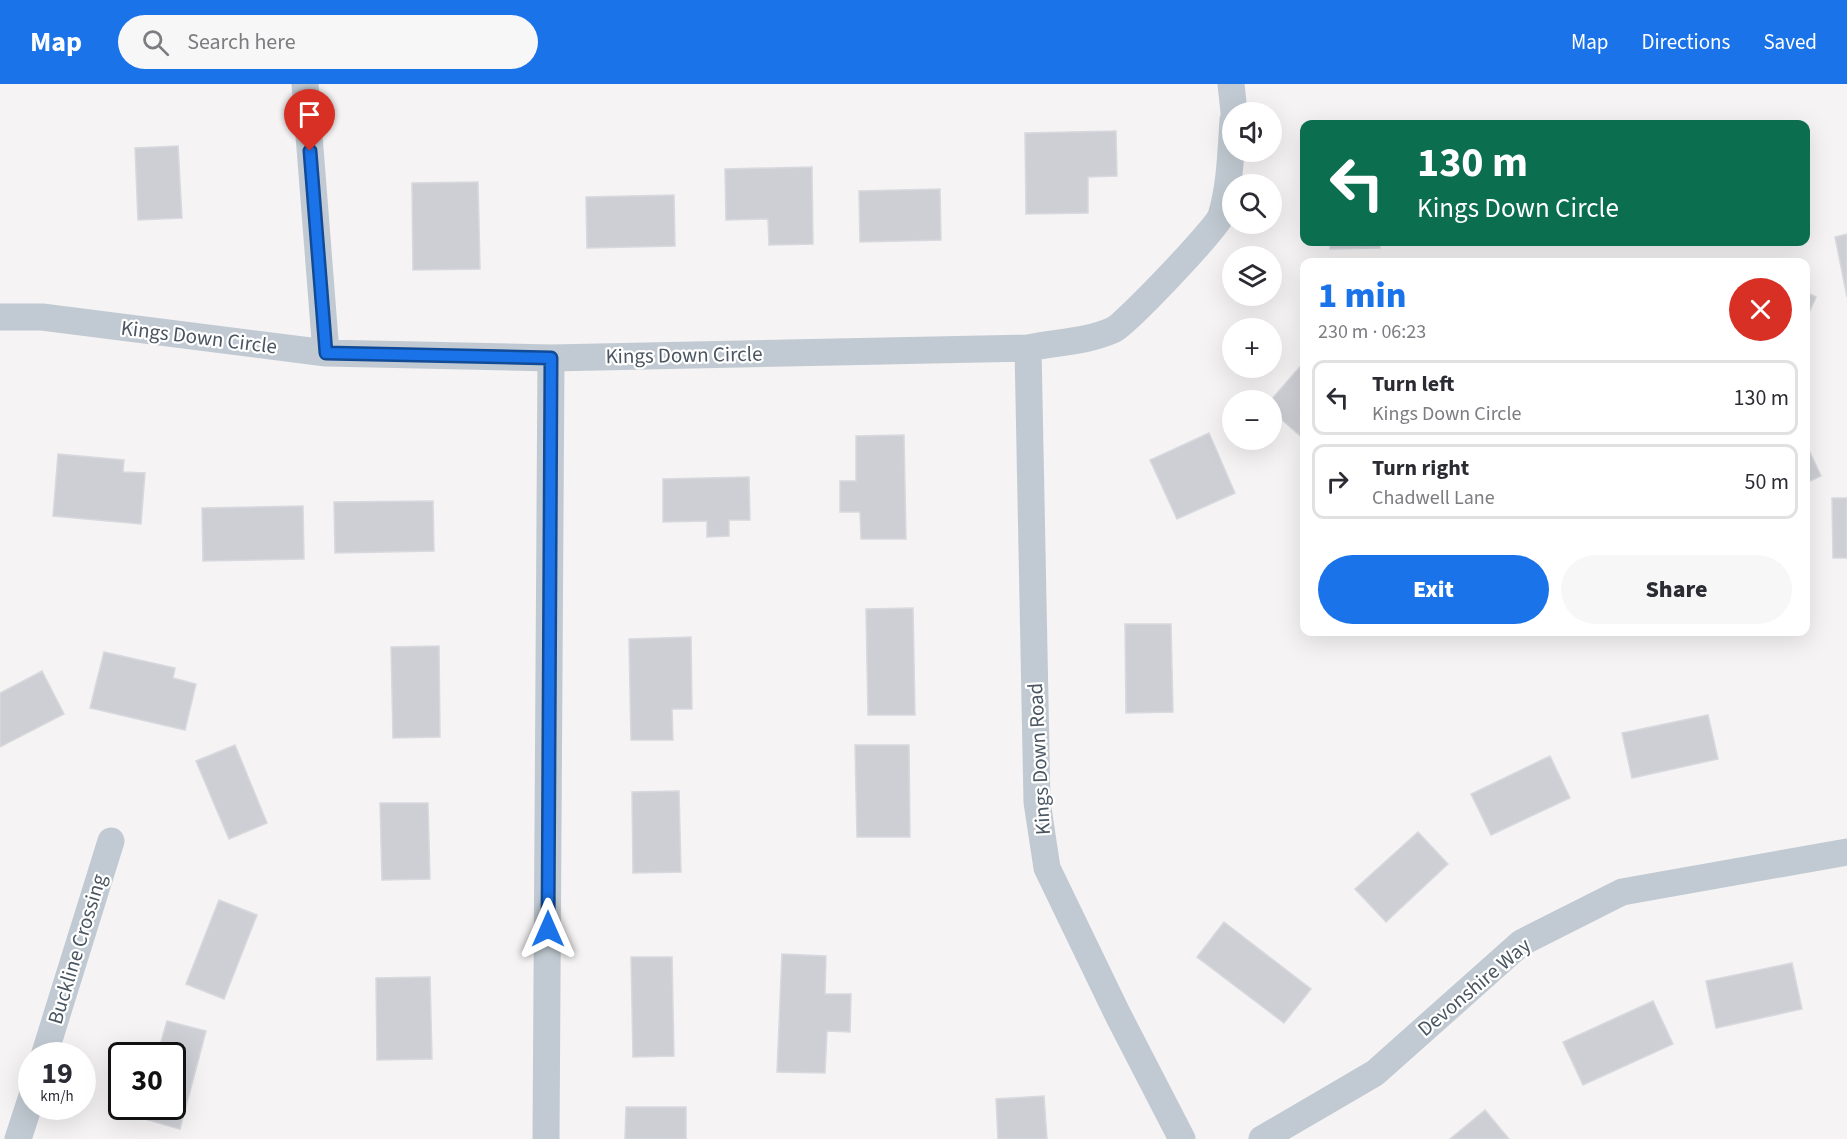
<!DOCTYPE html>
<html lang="en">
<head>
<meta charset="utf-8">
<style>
	:root { --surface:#fff; --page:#f7f7f7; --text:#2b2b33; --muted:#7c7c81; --line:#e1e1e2; --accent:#1a73e8 }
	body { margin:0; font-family:"Source Sans 3",sans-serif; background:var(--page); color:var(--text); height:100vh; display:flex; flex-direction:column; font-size:22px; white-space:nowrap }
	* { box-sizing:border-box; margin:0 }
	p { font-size:20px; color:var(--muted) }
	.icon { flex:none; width:33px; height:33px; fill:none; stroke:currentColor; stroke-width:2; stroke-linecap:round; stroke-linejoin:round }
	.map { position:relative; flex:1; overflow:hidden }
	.drawer { position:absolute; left:1300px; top:174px; width:510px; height:378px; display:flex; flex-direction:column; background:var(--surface); border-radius:12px; box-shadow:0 6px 24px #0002 }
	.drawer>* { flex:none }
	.top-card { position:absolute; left:1300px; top:36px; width:510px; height:126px; border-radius:12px; box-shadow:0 6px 24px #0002; background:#0b6e4f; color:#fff; overflow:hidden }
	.controls { position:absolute; left:1222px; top:18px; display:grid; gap:12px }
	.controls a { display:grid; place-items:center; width:60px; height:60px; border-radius:50%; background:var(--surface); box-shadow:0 6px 24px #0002; font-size:30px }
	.speed { position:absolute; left:18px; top:958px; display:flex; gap:12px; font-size:30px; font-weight:700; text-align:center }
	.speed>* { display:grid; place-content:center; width:78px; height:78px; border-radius:50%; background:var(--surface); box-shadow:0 6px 24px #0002; line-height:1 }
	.speed small { font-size:15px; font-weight:400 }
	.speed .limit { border:3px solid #111; border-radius:9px; background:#fff; color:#111 }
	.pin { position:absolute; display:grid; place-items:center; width:51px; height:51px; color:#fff; margin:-62px -26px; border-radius:50% 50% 50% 0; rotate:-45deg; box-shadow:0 0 6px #0007 }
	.pin .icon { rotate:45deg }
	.me { position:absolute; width:66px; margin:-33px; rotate:0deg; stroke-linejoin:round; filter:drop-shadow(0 0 4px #0008) }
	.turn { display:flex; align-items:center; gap:21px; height:126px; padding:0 18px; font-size:27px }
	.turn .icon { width:78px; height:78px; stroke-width:2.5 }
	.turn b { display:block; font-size:42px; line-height:51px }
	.round { display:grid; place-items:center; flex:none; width:63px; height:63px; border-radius:32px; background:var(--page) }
	.head { display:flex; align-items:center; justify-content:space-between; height:102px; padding:0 18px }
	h1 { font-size:36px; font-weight:800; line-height:45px; color:var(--accent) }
	.button { display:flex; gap:12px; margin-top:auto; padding:12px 18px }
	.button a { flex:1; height:69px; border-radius:36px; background:var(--accent); color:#fff; font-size:24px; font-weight:800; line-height:69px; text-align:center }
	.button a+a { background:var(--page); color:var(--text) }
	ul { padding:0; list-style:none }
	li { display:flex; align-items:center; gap:18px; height:75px; margin:0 12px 9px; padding:0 6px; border:3px solid var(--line); border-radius:12px }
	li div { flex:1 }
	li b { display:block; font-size:22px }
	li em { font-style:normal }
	header { display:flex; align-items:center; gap:36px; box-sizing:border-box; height:84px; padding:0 30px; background:var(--accent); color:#fff }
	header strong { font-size:28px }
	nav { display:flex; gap:33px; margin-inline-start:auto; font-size:21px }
	.search { width:420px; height:54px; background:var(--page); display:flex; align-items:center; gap:15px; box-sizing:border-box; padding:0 21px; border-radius:33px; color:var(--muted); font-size:22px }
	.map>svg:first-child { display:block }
	.building { fill:#cdcfd5; stroke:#d7d9de; stroke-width:1.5 }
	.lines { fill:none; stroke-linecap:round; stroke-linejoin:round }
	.street { stroke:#c1cad2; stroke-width:27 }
	.route-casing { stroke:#114b97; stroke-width:15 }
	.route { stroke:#1a73e8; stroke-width:10 }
	.labels { text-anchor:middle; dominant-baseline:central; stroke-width:4.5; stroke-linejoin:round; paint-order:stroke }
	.street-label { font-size:21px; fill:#4a5661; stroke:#fff }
</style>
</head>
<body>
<header>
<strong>Map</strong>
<div class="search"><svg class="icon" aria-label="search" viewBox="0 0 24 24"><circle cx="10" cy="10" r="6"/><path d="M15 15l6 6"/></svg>Search here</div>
<nav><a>Map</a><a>Directions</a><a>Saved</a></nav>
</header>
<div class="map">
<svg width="1847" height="1055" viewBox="0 0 1847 1055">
	<rect width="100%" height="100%" fill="#f5f3f3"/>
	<path class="building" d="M1116 47 1117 92 1088 93V129L1026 130 1025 49Z
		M178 62 182 134 138 136 135 64Z
		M812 83 813 160 769 161 768 135 726 136 725 85Z
		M478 98 480 185 413 186 412 99Z
		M940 105 941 156 860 158 859 107Z
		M674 111 675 162 587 164 586 113Z
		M1847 150V213L1835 153Z
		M1330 158H1380V164L1330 165Z
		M1806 208 1816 213 1806 235Z
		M1305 277V356L1272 327 1271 316Z
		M1209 349 1235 409 1177 435 1150 376Z
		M904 351 906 455H861L860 428H840V397H856V352Z
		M1806 360 1821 392 1806 399Z
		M58 370 124 376 123 388 145 389 141 440 53 432Z
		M749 393 750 436H729V452L707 453V437L663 438V395Z
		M1832 414H1847V474H1833Z
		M433 417 434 467 335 469 334 418Z
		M303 422 304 475 203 477 202 424Z
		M913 524 915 631H868L866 525Z
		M1125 540H1171L1173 628 1126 629Z
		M691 553 692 625H672L673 656H631L629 555Z
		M439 562 440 653 393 654 391 563Z
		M104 568 175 584 173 594 196 600 185 646 90 624Z
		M42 587 64 630 0 663V609Z
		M1708 631 1718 675 1632 694 1622 649Z
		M235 661 267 739 229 755 196 677Z
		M855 661H909L910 753H857Z
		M1550 672 1570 714 1491 751 1471 710Z
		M679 707 681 788 633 789 632 708Z
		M380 719H428L430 795 382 796Z
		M1418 748 1448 780 1386 838 1355 805Z
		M219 816 257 831 224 915 186 900Z
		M1224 838 1311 905 1284 939 1197 873Z
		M782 870 826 872 825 910H851L850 948 827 947 825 989 777 988Z
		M631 873H672L674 972 633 973Z
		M1792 879 1802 925 1716 944 1706 897Z
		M430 893 432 975 377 976 376 894Z
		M1653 917 1673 960 1583 1001 1563 958Z
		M167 937 206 947 180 1045 141 1034 144 1023H172V972H157Z
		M1044 1012 1047 1055H998L996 1015Z
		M626 1023H686V1055H625Z
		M1485 1026 1509 1055H1450Z"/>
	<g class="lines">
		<path class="street" d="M305 0 326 269
			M1231 0 1234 28
			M0 233H42L326 269 551 274 1028 264C1057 258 1086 258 1113 246 1126 240 1216 145 1221 132 1230 104 1231 65 1233 36
			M1028 264 1037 718 1047 784 1118 931 1182 1055
			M44 972 111 757
			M18 1055 32 1012
			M546 1055 551 274
			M1262 1055 1375 989 1521 859 1622 808 1847 768"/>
	</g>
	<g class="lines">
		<defs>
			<path id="route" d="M310 67 326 269 551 274 548 845"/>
		</defs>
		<use href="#route" class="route-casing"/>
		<use href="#route" class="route"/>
	</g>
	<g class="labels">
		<g class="street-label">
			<text transform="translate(199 253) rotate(7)">Kings Down Circle</text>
			<text transform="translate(684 271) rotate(-1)">Kings Down Circle</text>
			<text transform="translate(1039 675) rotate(-93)">Kings Down Road</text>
			<text transform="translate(77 865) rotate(-73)">Buckline Crossing</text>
			<text transform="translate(1474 903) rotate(-40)">Devonshire Way</text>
		</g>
	</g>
</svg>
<div class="controls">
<a><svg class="icon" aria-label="sound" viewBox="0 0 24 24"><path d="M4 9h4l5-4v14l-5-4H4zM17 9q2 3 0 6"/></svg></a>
<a><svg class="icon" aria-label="search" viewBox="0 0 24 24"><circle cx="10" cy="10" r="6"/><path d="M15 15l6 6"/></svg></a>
<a><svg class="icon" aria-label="layers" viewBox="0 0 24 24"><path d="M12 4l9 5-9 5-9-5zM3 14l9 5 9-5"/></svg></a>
<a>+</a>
<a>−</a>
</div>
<div class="speed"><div>19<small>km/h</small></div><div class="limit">30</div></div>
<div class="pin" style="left:310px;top:67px;background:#d93025"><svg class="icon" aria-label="arrive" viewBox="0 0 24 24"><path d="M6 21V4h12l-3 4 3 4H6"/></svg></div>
<svg class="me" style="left:548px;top:845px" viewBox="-20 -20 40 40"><path d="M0-17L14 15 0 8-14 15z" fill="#1a73e8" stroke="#fff" stroke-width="4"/></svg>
<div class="top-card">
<div class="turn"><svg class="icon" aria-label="left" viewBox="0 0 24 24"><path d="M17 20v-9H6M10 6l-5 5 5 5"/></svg><div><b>130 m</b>Kings Down Circle</div></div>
</div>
<section class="drawer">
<div class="head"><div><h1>1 min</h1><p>230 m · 06:23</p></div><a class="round" style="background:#d93025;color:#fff"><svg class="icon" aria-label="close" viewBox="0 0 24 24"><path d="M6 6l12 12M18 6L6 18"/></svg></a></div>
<ul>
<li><svg class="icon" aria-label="left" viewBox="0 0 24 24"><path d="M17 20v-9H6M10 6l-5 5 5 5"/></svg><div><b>Turn left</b><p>Kings Down Circle</p></div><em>130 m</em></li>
<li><svg class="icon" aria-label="right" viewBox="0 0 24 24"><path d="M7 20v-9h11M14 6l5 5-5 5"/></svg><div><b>Turn right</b><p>Chadwell Lane</p></div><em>50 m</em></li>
</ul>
<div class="button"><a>Exit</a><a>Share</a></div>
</section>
</div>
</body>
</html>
